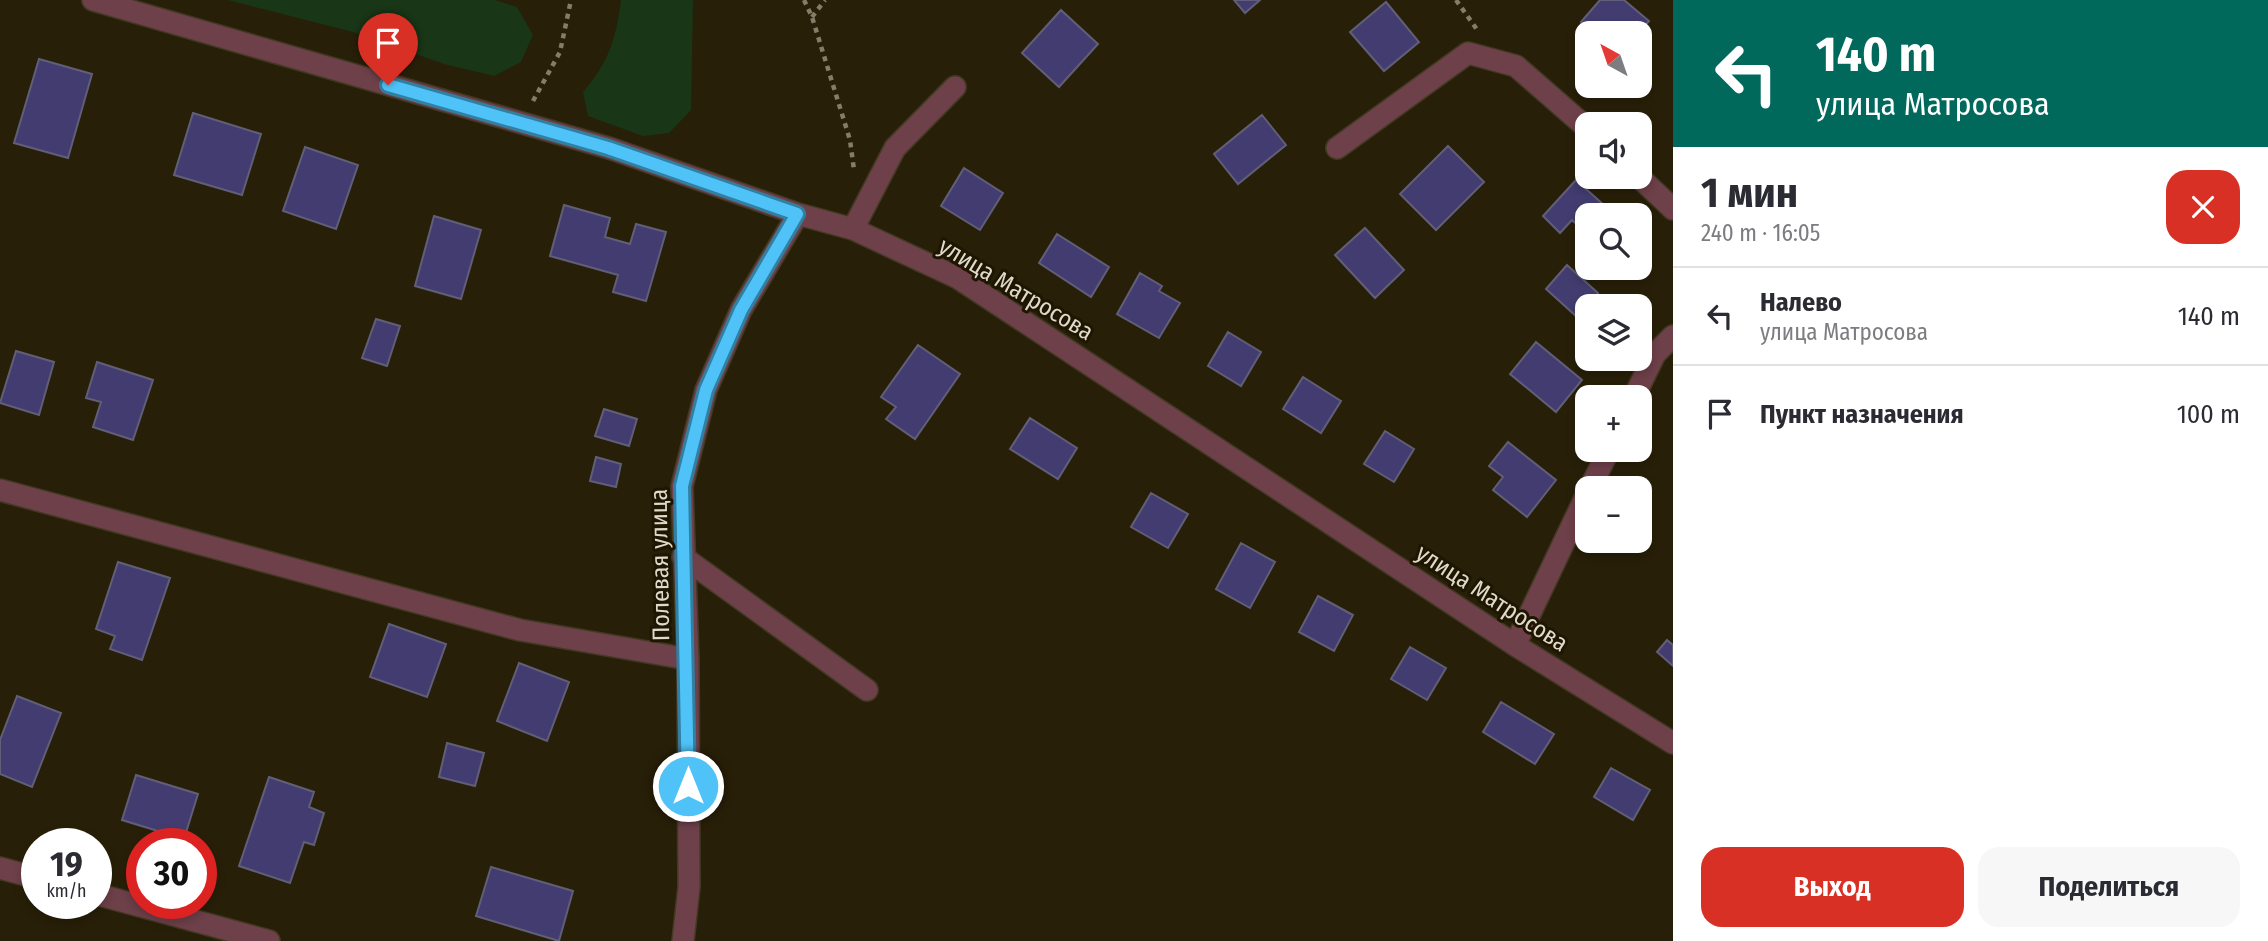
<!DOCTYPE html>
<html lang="ru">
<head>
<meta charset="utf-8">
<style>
	:root { --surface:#fff; --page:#f7f7f7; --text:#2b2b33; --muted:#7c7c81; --line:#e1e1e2; --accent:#d93025 }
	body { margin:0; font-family:"Fira Sans Condensed",sans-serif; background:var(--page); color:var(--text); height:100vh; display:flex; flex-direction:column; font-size:26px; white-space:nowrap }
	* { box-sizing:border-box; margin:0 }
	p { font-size:23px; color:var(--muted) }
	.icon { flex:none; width:38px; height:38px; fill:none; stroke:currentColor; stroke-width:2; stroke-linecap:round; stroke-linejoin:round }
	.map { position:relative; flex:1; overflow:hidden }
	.details { display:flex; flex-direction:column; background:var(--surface); width:595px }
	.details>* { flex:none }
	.top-card { background:#00695c; color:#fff; overflow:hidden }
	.needle { width:46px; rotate:320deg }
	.fabs { position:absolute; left:1575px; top:21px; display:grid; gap:14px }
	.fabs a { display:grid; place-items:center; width:77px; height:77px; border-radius:14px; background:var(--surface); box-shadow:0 4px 10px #0003; font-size:35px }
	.speed { position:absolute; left:21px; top:828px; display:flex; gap:14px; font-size:35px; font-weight:700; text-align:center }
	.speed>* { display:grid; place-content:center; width:91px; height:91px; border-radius:50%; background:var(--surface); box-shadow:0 4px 10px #0003; line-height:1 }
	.speed small { font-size:18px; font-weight:400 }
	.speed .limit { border:10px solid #d22; background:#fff; color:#111 }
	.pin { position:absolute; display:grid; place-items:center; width:60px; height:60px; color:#fff; margin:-72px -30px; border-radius:50% 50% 50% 0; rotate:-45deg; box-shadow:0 0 7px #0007 }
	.pin .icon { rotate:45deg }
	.me { position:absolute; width:77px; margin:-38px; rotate:0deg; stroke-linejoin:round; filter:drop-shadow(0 0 5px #0008) }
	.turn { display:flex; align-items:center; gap:24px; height:147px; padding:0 28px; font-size:32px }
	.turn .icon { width:91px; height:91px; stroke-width:2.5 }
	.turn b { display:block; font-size:49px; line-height:60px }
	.round { display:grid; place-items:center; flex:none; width:74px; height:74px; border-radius:21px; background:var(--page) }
	.summary { display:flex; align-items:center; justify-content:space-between; height:119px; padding:0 28px }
	h1 { font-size:42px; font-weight:700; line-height:52px }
	.button { display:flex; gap:14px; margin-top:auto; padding:14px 28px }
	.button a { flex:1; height:80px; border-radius:21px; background:var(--accent); color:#fff; font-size:28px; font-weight:700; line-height:80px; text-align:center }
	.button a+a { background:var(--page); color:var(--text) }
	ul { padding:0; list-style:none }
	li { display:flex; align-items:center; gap:21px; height:98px; padding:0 28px; border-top:2px solid var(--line) }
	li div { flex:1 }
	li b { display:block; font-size:26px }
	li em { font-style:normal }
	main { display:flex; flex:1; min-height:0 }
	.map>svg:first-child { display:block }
	.green { fill:#193616 }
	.building { fill:#433c70; stroke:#605f77; stroke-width:2 }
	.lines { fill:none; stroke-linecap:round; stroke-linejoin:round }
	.minor-casing { stroke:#423923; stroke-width:24 }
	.path { stroke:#847d6a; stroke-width:4.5; stroke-dasharray:5 5; stroke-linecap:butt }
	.minor { stroke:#6e404a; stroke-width:21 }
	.route-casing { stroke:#337fa1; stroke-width:18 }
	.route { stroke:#4fc3f7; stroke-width:12 }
	.labels { text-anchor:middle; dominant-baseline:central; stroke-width:6; stroke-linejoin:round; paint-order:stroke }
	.street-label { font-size:24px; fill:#dfd9cb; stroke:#1f1601 }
</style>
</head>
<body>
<main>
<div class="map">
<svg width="1673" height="941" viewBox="0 0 1673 941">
	<rect width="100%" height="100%" fill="#281f08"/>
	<path class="green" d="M228 0H495L517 7 533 35 521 62 494 76 444 64 353 32Z
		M621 0H693L691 110 669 133 643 136 588 116 583 92C609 62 616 39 621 0Z"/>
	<path class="building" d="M1234 0H1260L1245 13Z
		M1600 0H1624L1649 21 1638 33H1594L1581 22Z
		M1386 2 1419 42 1384 71 1350 32Z
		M1061 10 1098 44 1059 87 1022 53Z
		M39 59 92 74 68 158 14 143Z
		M193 113 261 134 242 195 174 175Z
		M1262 115 1286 145 1238 184 1214 154Z
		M1448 146 1484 182 1436 230 1400 194Z
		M305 147 358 165 336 229 283 211Z
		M964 168 1003 193 980 230 941 206Z
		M1576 180 1615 215H1587V234L1572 220 1560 233 1543 216Z
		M564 205 610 218 605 237 630 244 636 224 666 232 646 301 613 292 618 275 550 256Z
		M434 216 481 230 461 299 415 286Z
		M1365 228 1404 270 1375 298 1335 255Z
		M1057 234 1109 267 1091 297 1039 263Z
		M1567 265 1598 293 1577 317 1546 289Z
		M1140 273 1162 286 1159 291 1180 303 1159 338 1117 314Z
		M376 319 400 326 387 366 362 358Z
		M1228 332 1261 352 1241 386 1208 366Z
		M1536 342 1582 380 1556 412 1510 374Z
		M918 345 960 374 915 439 886 419 896 407 881 397Z
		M16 351 54 362 39 415 0 403Z
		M97 362 153 380 133 440 93 427 101 402 86 398Z
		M1303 377 1341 401 1321 433 1283 409Z
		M604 409 637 419 629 446 595 436Z
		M1030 418 1077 448 1058 479 1010 449Z
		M1385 431 1414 449 1394 482 1364 464Z
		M1508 442 1556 480 1527 517 1493 490 1503 477 1489 466Z
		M596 457 621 464 616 487 590 481Z
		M1151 493 1188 514 1168 548 1131 527Z
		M1241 543 1275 562 1250 608 1216 589Z
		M118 562 170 578 142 660 110 649 115 636 96 629Z
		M1318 596 1353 615 1334 651 1299 632Z
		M389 624 446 644 427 697 370 677Z
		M1667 640 1673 645V666L1657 652Z
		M1410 647 1446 668 1427 700 1391 679Z
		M519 663 569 682 547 741 497 721Z
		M17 696 61 713 32 787 0 774V740Z
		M1501 702 1554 734 1535 764 1483 732Z
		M447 743 484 753 475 786 439 777Z
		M1611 768 1650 790 1633 820 1594 797Z
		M136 775 198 794 184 839 122 820Z
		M269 777 314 792 309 807 324 813 314 845 304 842 290 883 239 866Z
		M491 867 573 891 559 941 476 916Z"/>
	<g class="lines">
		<defs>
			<path id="minor" d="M93 0 609 148 798 214 853 229 958 278 1515 645 1673 743
				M1337 148 1468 53 1516 66 1587 128
				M1639 177 1673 209
				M853 229 895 148 955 87
				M1634 397 1655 354 1673 336
				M1590 488 1609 450
				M0 490 520 630 688 659
				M683 557 867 690
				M1515 645 1587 494
				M0 868 37 878
				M96 894 269 941
				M683 941 689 887 688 659 682 486 706 390 741 310 798 214"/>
		</defs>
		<use href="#minor" class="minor-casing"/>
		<path class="path" d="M804 0 812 17 850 140 854 170
			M1456 0 1478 31
			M812 17 825 0
			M533 101 560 52 571 0"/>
		<use href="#minor" class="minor"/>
	</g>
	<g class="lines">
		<defs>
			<path id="route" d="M388 85 608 148 797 214 741 310 706 390 682 486 688 786"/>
		</defs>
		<use href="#route" class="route-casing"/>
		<use href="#route" class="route"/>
	</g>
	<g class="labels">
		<g class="street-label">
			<text transform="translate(1016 289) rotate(31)">улица Матросова</text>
			<text transform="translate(660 565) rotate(-91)">Полевая улица</text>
			<text transform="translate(1492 598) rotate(33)">улица Матросова</text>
		</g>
	</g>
</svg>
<div class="fabs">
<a><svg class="needle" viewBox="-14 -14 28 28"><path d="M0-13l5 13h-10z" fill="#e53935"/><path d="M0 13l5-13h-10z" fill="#7c7c81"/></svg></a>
<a><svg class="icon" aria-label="sound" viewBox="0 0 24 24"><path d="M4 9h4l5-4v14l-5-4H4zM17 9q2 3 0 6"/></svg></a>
<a><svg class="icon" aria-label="search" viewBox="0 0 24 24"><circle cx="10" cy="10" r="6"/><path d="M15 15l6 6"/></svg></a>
<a><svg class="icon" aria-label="layers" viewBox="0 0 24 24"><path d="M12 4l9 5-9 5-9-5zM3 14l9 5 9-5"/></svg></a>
<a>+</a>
<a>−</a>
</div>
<div class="speed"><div>19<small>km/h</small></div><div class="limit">30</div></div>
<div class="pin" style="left:388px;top:85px;background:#d93025"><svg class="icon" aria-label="arrive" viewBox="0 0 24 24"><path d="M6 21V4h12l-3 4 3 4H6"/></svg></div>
<svg class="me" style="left:688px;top:786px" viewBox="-20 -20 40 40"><circle r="17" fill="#4fc3f7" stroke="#fff" stroke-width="3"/><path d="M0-11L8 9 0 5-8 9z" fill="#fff"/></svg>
</div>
<section class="details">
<div class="top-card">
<div class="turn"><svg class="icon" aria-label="left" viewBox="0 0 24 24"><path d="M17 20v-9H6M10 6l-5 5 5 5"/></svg><div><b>140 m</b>улица Матросова</div></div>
</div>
<div class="summary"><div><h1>1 мин</h1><p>240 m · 16:05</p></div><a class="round" style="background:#d93025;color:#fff"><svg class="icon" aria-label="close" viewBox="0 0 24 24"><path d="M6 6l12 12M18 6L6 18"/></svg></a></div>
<ul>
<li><svg class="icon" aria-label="left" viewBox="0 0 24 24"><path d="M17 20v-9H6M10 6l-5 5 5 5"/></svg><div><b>Налево</b><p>улица Матросова</p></div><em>140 m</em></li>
<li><svg class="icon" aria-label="arrive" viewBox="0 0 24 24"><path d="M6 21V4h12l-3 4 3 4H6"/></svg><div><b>Пункт назначения</b></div><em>100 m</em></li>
</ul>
<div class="button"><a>Выход</a><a>Поделиться</a></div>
</section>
</main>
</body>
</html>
